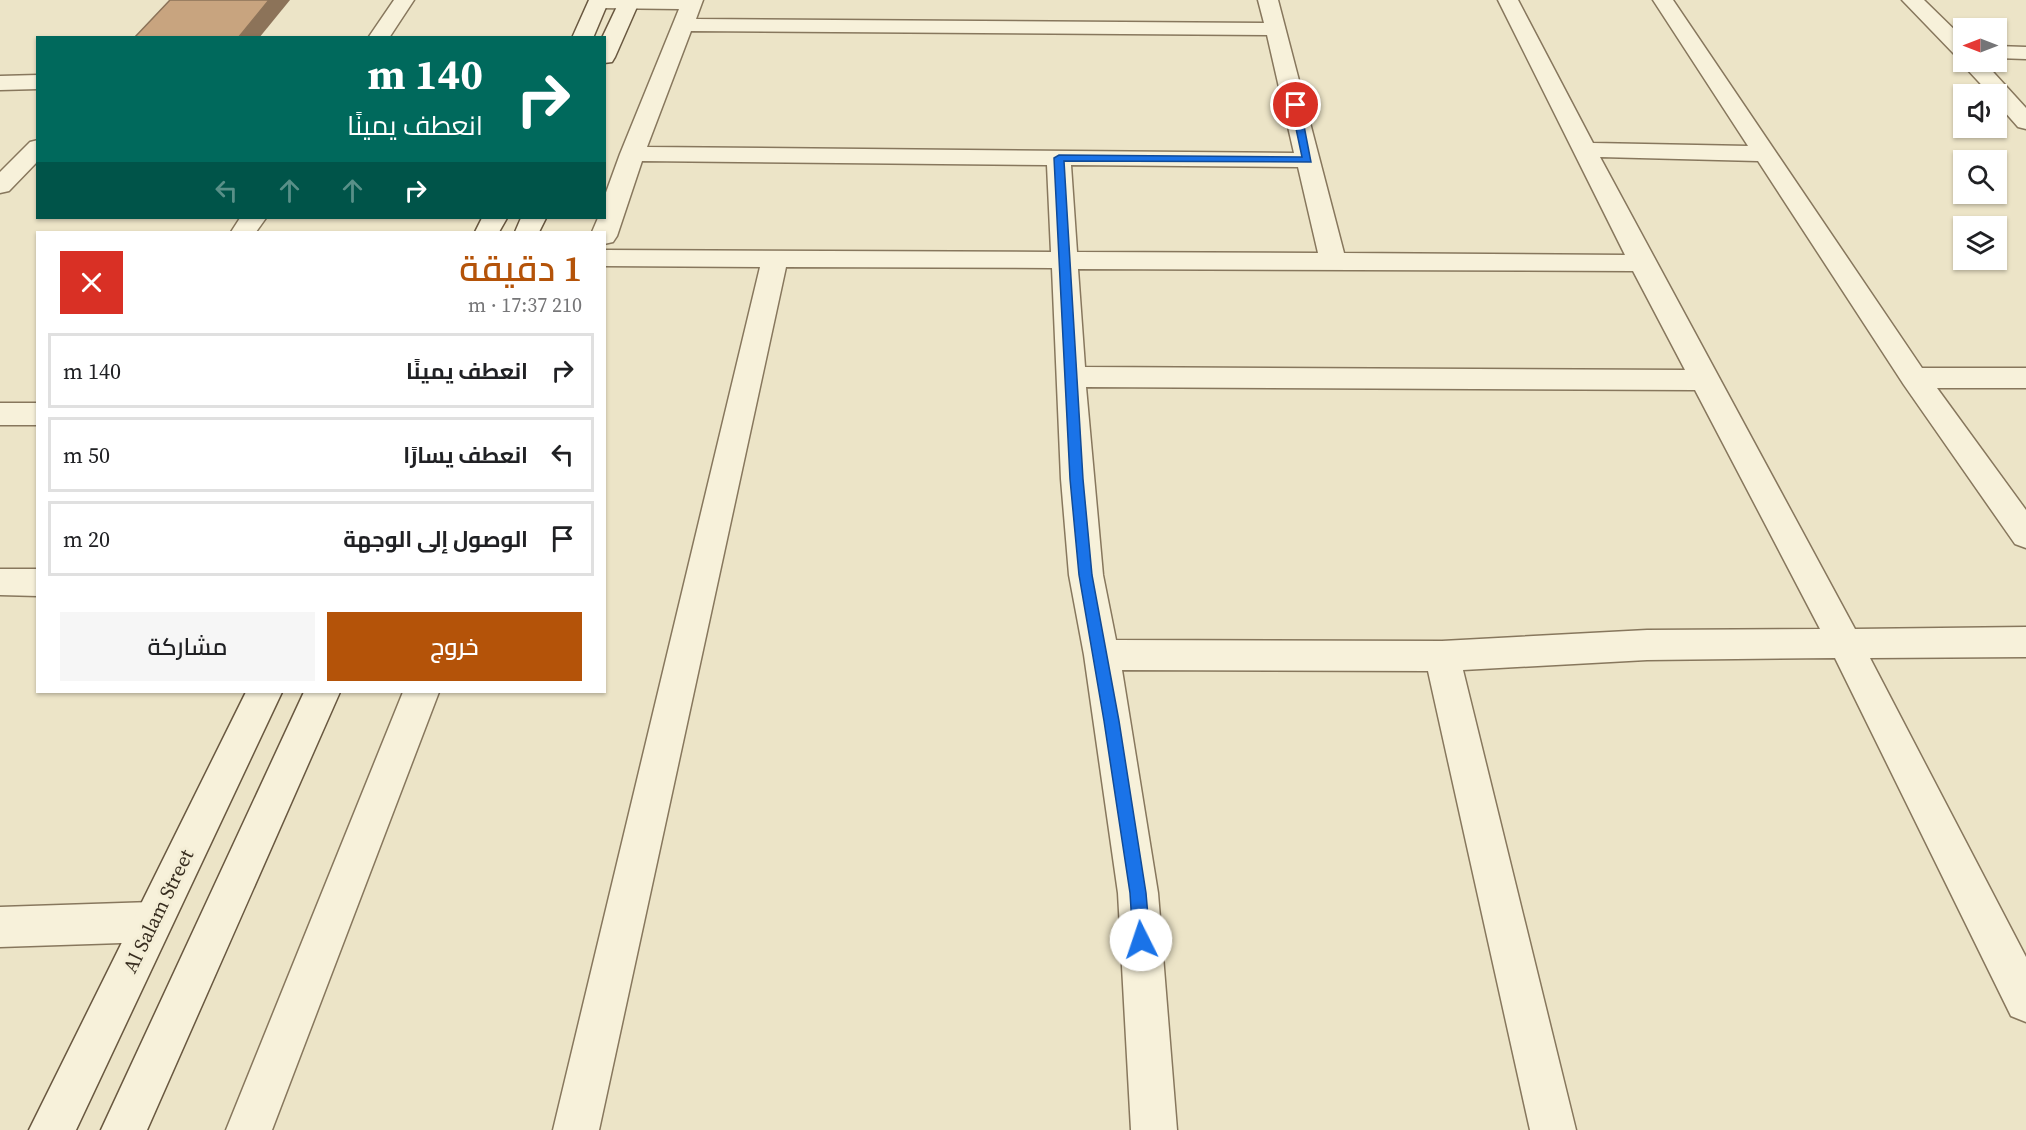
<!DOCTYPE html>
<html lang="ar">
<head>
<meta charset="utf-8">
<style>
	:root { --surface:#fff; --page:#f6f6f6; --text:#202124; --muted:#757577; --line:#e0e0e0; --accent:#b45309 }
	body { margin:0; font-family:"Source Serif 4",Cairo,serif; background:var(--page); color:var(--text); direction:rtl; height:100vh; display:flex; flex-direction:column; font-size:22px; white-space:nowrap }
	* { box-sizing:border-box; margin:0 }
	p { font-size:20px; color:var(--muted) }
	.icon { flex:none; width:33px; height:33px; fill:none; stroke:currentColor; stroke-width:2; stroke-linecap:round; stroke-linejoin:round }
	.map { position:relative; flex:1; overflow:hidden; direction:ltr }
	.sheet { position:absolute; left:36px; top:231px; width:570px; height:462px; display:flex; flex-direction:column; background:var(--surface); border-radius:0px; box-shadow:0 2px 4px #0004; direction:rtl }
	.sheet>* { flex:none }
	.top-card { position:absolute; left:36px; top:36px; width:570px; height:183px; border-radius:0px; box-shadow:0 2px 4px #0004; direction:rtl; background:#00695c; color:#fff; overflow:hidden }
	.needle { width:39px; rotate:270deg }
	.controls { position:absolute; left:1953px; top:18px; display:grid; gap:12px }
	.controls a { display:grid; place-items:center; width:54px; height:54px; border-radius:0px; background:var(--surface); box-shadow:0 2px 4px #0004; font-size:30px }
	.pin { position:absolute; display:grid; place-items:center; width:51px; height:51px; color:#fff; margin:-26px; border:3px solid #fff; border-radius:50%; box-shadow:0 2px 6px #0007 }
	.me { position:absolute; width:66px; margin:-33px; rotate:356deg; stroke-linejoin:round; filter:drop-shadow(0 0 4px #0008) }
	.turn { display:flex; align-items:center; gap:21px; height:126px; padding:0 24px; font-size:27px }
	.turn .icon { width:78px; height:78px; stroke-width:2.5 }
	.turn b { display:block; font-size:42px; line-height:51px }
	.lanes { display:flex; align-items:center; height:57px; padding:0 24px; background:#0003; justify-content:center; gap:30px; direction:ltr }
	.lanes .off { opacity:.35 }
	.round { display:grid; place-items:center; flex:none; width:63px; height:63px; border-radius:0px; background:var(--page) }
	.head { display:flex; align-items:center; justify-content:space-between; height:102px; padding:0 24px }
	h1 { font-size:36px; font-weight:600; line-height:45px; color:var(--accent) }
	.primary-button { display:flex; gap:12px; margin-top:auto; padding:12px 24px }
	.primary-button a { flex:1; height:69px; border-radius:0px; background:var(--accent); color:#fff; font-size:24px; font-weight:600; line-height:69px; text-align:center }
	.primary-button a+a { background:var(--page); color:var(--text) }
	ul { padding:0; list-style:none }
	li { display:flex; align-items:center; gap:18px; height:75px; margin:0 12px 9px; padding:0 12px; border:3px solid var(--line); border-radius:0px }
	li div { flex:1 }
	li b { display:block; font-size:22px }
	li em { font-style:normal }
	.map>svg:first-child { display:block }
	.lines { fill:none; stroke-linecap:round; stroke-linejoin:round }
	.street-casing { stroke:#87775d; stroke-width:3 }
	.secondary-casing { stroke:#695840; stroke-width:3 }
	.street { fill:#f7f1da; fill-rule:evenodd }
	.secondary { fill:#f7f1da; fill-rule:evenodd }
	.shaded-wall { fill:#8c7359 }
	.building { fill:#c8a47f; stroke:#8c7359; stroke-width:1.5 }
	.route { fill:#1a73e8; stroke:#114b97; stroke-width:1.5 }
	.labels { text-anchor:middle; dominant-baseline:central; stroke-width:6; stroke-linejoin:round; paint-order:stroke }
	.near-street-label { font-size:20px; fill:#382e20; stroke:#f4eed6 }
</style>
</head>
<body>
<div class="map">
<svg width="2026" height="1130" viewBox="0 0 2026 1130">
	<rect width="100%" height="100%" fill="#ece4c7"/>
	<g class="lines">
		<defs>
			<path id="street" d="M394 0H414L389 38H368Z
				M590 0H703L696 19 1264 23 1258 0H1278L1344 253 1625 255 1498 0H1518L1593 143 1748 146 1653 0H1673L1922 368H2026V388H1937L2026 510V548L2015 544 1904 385 1758 161 1600 157 1855 629 2026 627V657L1870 658 2026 957V1022L2011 1016 1835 658 1647 660 1463 670 1576 1130H1530L1428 671 1122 670 1158 893 1177 1130H1131L1118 893 1084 655 1069 575 1061 479 1052 268 786 267 599 1130H553L760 267 604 266V250L1051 252 1047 165 642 161 617 236 613 242 604 244V232H592L598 218H604V198L620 154 679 9 599 8 592 6ZM691 31 1267 35 1294 153 647 147ZM1071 165 1298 167 1318 253 1077 252ZM1078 269 1633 271 1685 370 1085 367ZM1086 387 1695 390 1820 629 1647 630 1442 641 1116 640 1103 575Z
				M1902 0H1924L1964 39V57L1956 56Z
				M1996 46 2026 47V59L1996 58Z
				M1964 60 1984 62 2026 108V129L2018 127 1996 102V94H1990L1965 67Z
				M38 75V89L0 90V76Z
				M38 140V161L9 191 0 193V172L30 142Z
				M240 218H266L256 232H231Z
				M0 403H38V425H0Z
				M0 569H38V596L0 595Z
				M403 692H439L272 1130H226Z
				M152 902 166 908 172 922 166 936 152 942 0 947V907Z"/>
			<path id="secondary" d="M589 0H609L593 38H572Z
				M620 0H640L615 57 612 62 604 63V38H602Z
				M482 218H507L499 232H475Z
				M521 218H546L539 232H515Z
				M246 692H282L76 1130H29Z
				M304 692H340L147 1130H101Z"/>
		</defs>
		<use href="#street" class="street-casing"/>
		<use href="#secondary" class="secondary-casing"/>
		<use href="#street" class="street"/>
		<use href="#secondary" class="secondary"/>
	</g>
	<path class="shaded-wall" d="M269 0H290L259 38H238Z"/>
	<path class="building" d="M170 0H269L238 38H134Z"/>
	<path class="route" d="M1296 103 1300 105 1311 162 1064 161 1083 479 1092 575 1119 721 1146 893 1150 940 1147 947 1141 949 1135 947 1133 940 1130 893 1104 721 1079 575 1070 479 1054 158 1059 155 1302 157 1291 105Z"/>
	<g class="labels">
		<g class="near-street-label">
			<text transform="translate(158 911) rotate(-64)">Al Salam Street</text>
		</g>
	</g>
</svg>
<div class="controls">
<a><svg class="needle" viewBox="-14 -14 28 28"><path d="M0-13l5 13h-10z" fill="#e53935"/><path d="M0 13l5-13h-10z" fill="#757577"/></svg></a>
<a><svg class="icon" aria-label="sound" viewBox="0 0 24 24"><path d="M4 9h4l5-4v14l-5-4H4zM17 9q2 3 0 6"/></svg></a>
<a><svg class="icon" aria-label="search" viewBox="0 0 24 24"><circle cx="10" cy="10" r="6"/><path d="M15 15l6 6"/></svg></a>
<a><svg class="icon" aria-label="layers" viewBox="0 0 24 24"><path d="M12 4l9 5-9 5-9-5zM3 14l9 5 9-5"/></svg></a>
</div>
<div class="pin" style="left:1296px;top:105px;background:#d93025"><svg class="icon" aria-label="arrive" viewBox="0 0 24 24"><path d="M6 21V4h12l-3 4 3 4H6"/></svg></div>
<svg class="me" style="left:1141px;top:940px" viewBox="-20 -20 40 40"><circle r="19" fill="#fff"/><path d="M0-13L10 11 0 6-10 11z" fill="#1a73e8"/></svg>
<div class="top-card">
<div class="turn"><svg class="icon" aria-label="right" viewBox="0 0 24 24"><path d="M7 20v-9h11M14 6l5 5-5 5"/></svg><div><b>140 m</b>انعطف يمينًا</div></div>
<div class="lanes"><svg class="icon off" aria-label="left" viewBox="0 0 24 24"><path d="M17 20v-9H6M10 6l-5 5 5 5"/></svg><svg class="icon off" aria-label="ahead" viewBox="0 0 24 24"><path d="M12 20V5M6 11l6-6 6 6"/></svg><svg class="icon off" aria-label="ahead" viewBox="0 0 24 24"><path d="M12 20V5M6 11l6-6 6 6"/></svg><svg class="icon" aria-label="right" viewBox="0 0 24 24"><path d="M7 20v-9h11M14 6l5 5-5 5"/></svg></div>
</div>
<section class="sheet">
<div class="head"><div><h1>1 دقيقة</h1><p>210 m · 17:37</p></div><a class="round" style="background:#d93025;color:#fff"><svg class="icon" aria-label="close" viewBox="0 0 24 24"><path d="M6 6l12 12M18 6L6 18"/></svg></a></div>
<ul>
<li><svg class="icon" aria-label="right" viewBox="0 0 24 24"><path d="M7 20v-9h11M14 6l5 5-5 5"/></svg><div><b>انعطف يمينًا</b></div><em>140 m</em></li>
<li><svg class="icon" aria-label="left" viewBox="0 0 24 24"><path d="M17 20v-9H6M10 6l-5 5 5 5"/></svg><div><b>انعطف يسارًا</b></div><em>50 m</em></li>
<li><svg class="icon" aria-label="arrive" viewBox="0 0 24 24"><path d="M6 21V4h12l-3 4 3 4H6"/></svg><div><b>الوصول إلى الوجهة</b></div><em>20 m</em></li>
</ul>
<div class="primary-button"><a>خروج</a><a>مشاركة</a></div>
</section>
</div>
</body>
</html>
